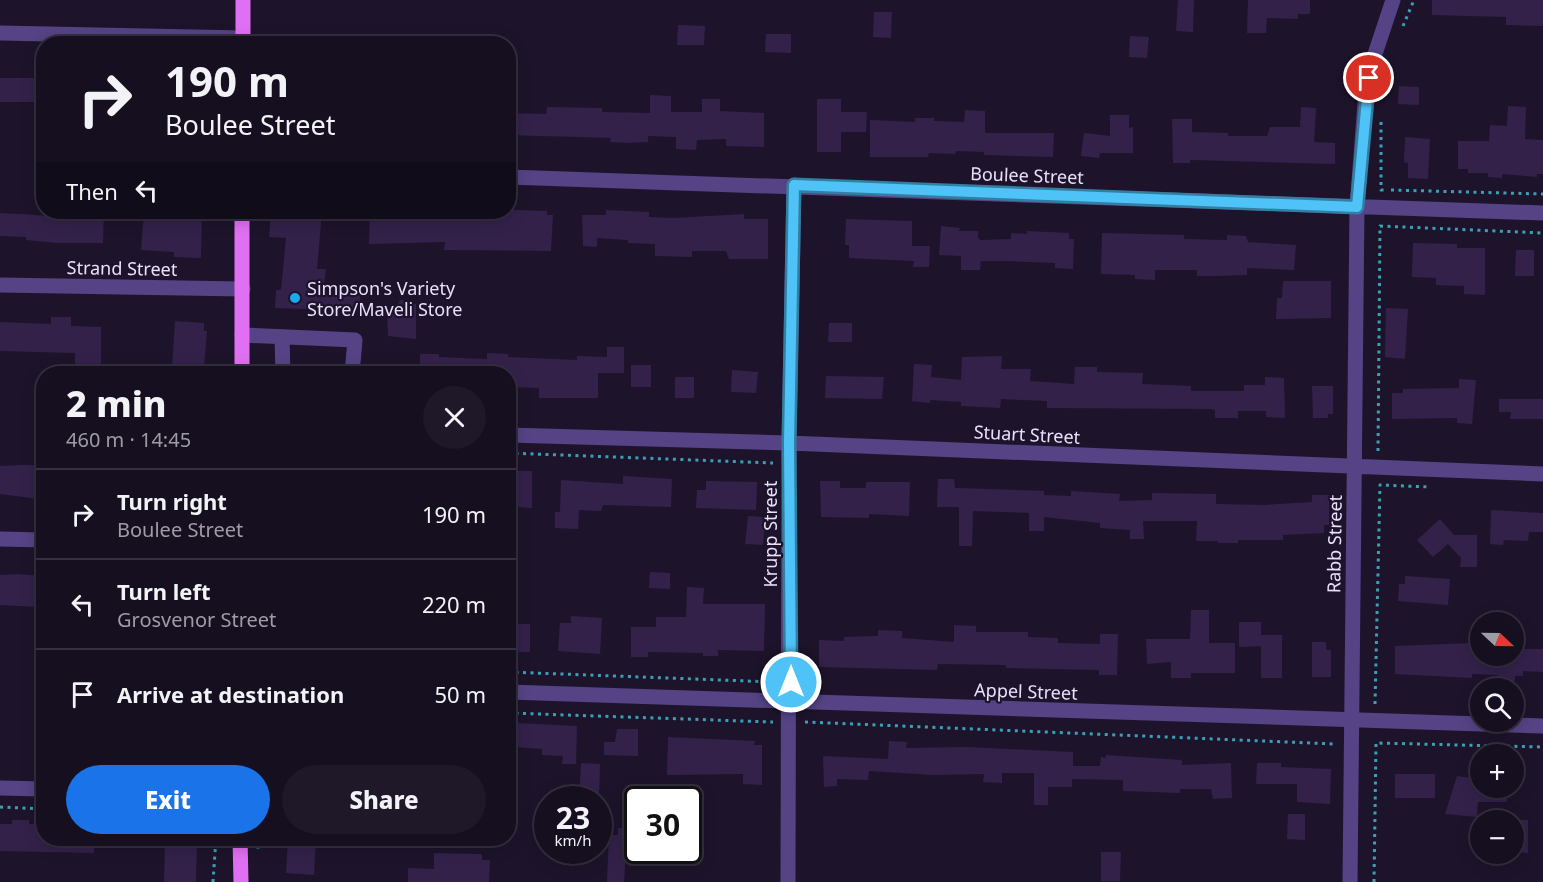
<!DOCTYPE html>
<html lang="en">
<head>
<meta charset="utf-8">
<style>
	:root { --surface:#160f20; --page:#1f1829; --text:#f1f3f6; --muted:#9e9ca5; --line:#352f3e; --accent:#1a73e8 }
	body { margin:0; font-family:"Noto Sans",sans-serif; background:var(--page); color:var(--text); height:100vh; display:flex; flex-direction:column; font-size:22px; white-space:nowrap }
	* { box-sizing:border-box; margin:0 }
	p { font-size:20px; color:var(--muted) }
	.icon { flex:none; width:33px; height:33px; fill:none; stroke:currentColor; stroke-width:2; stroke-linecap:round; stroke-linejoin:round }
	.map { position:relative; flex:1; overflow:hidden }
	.panel { position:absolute; left:36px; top:366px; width:480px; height:480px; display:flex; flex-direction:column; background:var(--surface); border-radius:24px; box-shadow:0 3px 15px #0003,0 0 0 2px var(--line) }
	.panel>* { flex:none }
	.banner { position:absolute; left:36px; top:36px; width:480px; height:183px; border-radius:24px; box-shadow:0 3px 15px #0003,0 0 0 2px var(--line); background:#160f20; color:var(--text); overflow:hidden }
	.needle { width:39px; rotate:112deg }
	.tools { position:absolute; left:1470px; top:612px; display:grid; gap:12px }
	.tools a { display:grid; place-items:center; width:54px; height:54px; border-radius:50%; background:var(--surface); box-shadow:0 3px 15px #0003,0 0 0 2px var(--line); font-size:30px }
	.speed { position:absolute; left:534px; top:786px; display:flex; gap:12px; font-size:30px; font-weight:700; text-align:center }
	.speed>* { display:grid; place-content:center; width:78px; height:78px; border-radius:50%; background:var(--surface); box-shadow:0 3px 15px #0003,0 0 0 2px var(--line); line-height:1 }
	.speed small { font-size:15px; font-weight:400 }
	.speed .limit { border:3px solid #111; border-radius:9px; background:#fff; color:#111 }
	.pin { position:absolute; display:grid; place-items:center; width:51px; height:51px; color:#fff; margin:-26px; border:3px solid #fff; border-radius:50%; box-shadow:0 2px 6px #0007 }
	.me { position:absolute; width:66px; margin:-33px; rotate:0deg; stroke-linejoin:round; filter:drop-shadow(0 0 4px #0008) }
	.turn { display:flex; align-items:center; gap:21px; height:126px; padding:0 30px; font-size:27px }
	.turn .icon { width:78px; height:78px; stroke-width:2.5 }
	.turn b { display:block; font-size:42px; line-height:51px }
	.then { display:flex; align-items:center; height:57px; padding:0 30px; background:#0003; gap:12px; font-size:22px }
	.round { display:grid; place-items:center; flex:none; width:63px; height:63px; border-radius:32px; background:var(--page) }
	.head { display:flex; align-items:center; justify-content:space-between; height:102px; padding:0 30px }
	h1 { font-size:36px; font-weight:800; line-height:45px }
	.cta { display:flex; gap:12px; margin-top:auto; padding:12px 30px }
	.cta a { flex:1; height:69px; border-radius:36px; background:var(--accent); color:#fff; font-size:24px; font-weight:800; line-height:69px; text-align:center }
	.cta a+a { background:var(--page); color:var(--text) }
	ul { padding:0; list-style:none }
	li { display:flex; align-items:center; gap:18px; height:90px; padding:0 30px; border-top:2px solid var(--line) }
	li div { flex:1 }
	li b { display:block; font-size:22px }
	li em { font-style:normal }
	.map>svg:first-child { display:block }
	.building { fill:#33214a }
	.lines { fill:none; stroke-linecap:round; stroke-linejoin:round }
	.path { stroke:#3ca0b4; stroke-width:3; stroke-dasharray:3 4.5; stroke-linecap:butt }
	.minor { stroke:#554385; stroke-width:15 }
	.major { stroke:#e070f3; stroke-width:15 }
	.route-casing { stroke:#337fa1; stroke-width:15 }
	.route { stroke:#4fc3f7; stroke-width:10 }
	.poi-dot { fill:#1ca8ec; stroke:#1d142b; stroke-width:2 }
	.labels { text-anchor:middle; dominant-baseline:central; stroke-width:4.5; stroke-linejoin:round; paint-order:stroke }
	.street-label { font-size:18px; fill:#eae0fc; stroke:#1d142b }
	.poi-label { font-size:18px; fill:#eae0fc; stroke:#1d142b; text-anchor:start }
</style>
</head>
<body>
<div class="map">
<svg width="1543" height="882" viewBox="0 0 1543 882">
	<rect width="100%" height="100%" fill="#1d142b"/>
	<path class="building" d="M1178 0H1194L1193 32 1176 31Z
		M1248 0H1310V14H1298V19L1267 18 1266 33H1247Z
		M1432 0H1543V26L1506 25V17L1432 15Z
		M874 12H892L891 38 873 37Z
		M678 25 705 26 704 45H677Z
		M766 34H791V53L765 52Z
		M1130 36 1149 37 1147 58 1129 57Z
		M0 78H44V102H0Z
		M1399 86 1419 87V105L1398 104Z
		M650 95 671 96V112H702V99H720V111L764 113V147L726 146V139L697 140 696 150 676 149V137L648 136V142L626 143 610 142 611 138 508 135V113L546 114 547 107 602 108V112L650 113Z
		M817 99H841V112H867L866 132H841V152H817Z
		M1508 106 1526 107 1525 139 1543 140V174H1537V177L1502 174V178L1488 177V173H1468V169H1458V141H1489L1490 125 1507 126Z
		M1301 107 1316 108 1314 142 1335 143V164L1190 160V163H1173L1172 119H1192V132L1228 133V136H1267L1270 127H1300Z
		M965 110 985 111V133H1054L1053 157 984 155V152L956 151 955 154 929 153 928 157H870V120L915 122V118H934V121L964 122Z
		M1110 115H1129V128L1133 127V153H1100L1099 158 1081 156 1084 133 1110 136Z
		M1405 137 1430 139 1428 179 1408 178V163L1404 162Z
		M517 210 547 211V215H553L551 251 444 250 445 242 369 244 370 212Z
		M606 210 649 212V217L674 218 744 214V219H768V259H729L726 251H692V257L655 256V244L628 243V240L597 238V247L583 246 582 215H606Z
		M52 212H104L103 243H57L26 240V237L0 236V213L52 216Z
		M144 212H202L201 258 174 257V252L141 250Z
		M271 212H322L317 269H326L323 290H360V311L275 308 276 290H281L286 238 269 237Z
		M846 219 912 221V246H930L929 267H913L914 261 849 258V245H845Z
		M941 226 960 228 959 231H978V238L981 240 1011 239V233L1027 234V231L1069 233V239H1074L1073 269 1055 268V263L1006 261H981L980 270H961V256L939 255Z
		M1102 233 1184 235V239L1227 240V235L1246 236 1248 242 1296 245 1294 270 1247 268V275L1217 276H1197V270H1155V280L1135 279V275L1101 274Z
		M1413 243 1457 244V248H1485V295L1464 294V286L1436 285V278L1412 277Z
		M1516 250H1534V276H1515Z
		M1283 281H1331V318L1276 319 1277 298H1282Z
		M400 300H413V304H416V339L388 336 387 307H397Z
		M1386 308 1408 309 1405 359 1385 357Z
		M51 317H71V326L101 327V367H75V353L0 351V322L51 324Z
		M175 321 204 323V331H207L204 369 172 368Z
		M829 323H852V342H828Z
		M607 347H624V373H598V398H539V388L511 387V374H420V354H439V357L487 359V353L508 354V357L577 360V356L607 357Z
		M1002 356 1001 369H1031L1030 381 1074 384 1075 367H1097V372L1143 373 1142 384 1191 386V391H1244V385H1265V377L1284 378 1285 418 1266 417V411H1238V418H1215V410L1211 409 1047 408V401L1001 399 1000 408 961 406V402L930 400V403L912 401 914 364 932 365 931 377 961 380 962 357Z
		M631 365H651V387H631Z
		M732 370 758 372 756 393 731 392Z
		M826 376 884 377 882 399 825 398Z
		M675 377H694V398H675Z
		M1459 379 1476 380 1472 424 1457 423V418L1392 419V393H1403V389L1459 388Z
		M1312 386H1333V414H1328V418H1313Z
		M1499 399H1543V419H1510L1511 412H1499Z
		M19 465H39L38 499 0 494V466Z
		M508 471H532V508L517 507 518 494H508Z
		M623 476 672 479 671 507 603 505 601 511 579 510 578 529 555 528V512H560L561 480 623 484Z
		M938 479H954L955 488 1044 491V495L1071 496V491L1120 494 1119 501 1152 500V493L1216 494V504L1263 505 1312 502V495H1329V525H1324V533L1283 535V540H1238V543H1218V541H1196L1197 521H1143L1144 539H1130V530L1100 528V523L1044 517V531H1029V513L973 511 972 546H959V507H937Z
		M706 481 757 482 756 510 696 508 697 490H706Z
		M820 481H840V488H866V482H910L909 516 869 514V518L821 517Z
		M1491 510 1543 513V532H1529L1528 541 1504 540 1503 545 1490 544Z
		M748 516 765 517 763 545 745 544Z
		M1440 519 1454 535H1477V567H1460L1461 558 1448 544 1433 557 1417 540Z
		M650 572 670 573V589L649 588Z
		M18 574 41 576 39 607 0 605V575Z
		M1405 576 1450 579 1448 605 1398 601 1399 584H1405Z
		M687 587 704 588 703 604H765L764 651 718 650V656H703V653L648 652V657H631V627H656V617H686Z
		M1191 610H1209V643H1235V673H1191V678H1171V662L1147 664 1146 639H1190Z
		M571 616 602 618 600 654 558 651 560 623H571Z
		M1239 622H1261V646L1239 647Z
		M513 624H530V652H513Z
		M954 625 976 626V632H1028V637L1058 638V643L1100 644V634H1118L1117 675H1099V670L1006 668V665L938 664 937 670 819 667V640L844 641V637L878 636V630L902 631V638L954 642Z
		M1261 635H1282V678H1261Z
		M1312 642H1326V650H1331V677H1312Z
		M1473 643V648L1480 649V656H1514V649H1543V672L1523 671V676H1515V681H1498V675L1472 674V678L1395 674V646Z
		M516 723 577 726 576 764H562L563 756 542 755V749L514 747Z
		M617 729H638V756L604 755V742H615Z
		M668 737 755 741 754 745H762V785L743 784V774L667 775Z
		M889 741 907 742 906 748 967 747 1073 752V766H1100L1101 757 1106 758V755L1182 760V765L1231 763 1232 798 1213 799 1211 789H1180V793L1123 791V780L1072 779V787H1048V805H1034V773H1002V783L983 782 984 774 933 775 869 771 868 780 837 779V786L824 787 823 756 888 759Z
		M581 763 600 764 599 800H579Z
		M1257 763H1281V767L1331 769 1330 804 1297 802V784H1256Z
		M1395 774H1435V798H1395Z
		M1457 776 1478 779V788H1507V802H1478L1477 817 1445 814Z
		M1288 814H1305V840L1287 839Z
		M12 820H29V824H44V838H94V853L0 851V824H12Z
		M1514 820H1528V853L1514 852Z
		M618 828H635L634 850H626L624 882H607L609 835H618Z
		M165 838H197L196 882H164Z
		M288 838H316L314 875 286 873Z
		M1101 852H1121L1120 881H1101Z
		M434 853 482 854V860H490L489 882H408V868L434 869Z"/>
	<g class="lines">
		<path class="path" d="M1403 26 1414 0
			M1381 122V190H1384
			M1391 190 1543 194
			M1378 451 1380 226 1543 233
			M508 453 773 463
			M508 672 774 682
			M1375 704 1380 485 1430 487
			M508 713 773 722
			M805 722 1335 744
			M0 807 44 809
			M258 838V852
			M213 882 216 838
			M1374 882 1376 743 1543 747"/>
		<path class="minor" d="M0 33 243 38
			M508 177 1543 213
			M0 285 243 289
			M242 335 355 340 352 374
			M282 337 283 374
			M508 435 789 443 1543 474
			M0 539 44 540
			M508 692 1543 726
			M0 788 44 789
			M788 882 789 443 794 185
			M1350 882 1357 207 1366 90 1371 66 1393 0"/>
		<path class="major" d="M243 44V0
			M242 212V374
			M240 838 241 882"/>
	</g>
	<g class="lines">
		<defs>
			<path id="route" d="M791 682 789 443 794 185 1357 207 1369 78"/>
		</defs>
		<use href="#route" class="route-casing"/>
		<use href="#route" class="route"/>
	</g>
	<circle class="poi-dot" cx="295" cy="298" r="6"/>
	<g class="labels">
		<g class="street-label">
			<text transform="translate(1027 175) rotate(2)">Boulee Street</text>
			<text transform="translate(122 268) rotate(1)">Strand Street</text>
			<text transform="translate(1027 434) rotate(3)">Stuart Street</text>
			<text transform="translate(770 534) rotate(-90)">Krupp Street</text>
			<text transform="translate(1334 544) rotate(-89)">Rabb Street</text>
			<text transform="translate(1026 691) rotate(2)">Appel Street</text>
		</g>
		<g class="poi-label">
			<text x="307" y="288">Simpson's Variety<tspan x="307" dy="21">Store/Maveli Store</tspan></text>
		</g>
	</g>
</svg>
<div class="tools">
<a><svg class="needle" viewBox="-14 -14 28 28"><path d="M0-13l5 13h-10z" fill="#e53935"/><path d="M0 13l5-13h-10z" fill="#9e9ca5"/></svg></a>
<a><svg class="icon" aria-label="search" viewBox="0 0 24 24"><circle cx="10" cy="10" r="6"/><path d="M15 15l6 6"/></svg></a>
<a>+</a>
<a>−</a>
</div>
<div class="speed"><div>23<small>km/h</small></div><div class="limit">30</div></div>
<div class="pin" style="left:1369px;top:78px;background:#d93025"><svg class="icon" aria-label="arrive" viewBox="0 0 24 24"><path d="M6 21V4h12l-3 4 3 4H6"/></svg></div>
<svg class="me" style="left:791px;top:682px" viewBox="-20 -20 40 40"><circle r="17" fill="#4fc3f7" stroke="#fff" stroke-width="3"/><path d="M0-11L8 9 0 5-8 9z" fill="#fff"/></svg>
<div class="banner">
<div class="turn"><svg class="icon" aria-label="right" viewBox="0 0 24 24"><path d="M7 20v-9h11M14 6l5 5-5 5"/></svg><div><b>190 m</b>Boulee Street</div></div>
<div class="then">Then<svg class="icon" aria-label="left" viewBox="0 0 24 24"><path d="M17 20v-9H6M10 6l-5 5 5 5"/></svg></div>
</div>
<section class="panel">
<div class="head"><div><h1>2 min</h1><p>460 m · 14:45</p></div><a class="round"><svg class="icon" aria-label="close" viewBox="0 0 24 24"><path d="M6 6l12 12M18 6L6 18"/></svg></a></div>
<ul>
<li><svg class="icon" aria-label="right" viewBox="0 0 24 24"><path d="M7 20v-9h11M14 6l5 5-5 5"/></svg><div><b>Turn right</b><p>Boulee Street</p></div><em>190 m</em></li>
<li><svg class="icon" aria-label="left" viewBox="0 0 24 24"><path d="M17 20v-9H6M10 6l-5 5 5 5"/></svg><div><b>Turn left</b><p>Grosvenor Street</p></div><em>220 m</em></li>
<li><svg class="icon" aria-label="arrive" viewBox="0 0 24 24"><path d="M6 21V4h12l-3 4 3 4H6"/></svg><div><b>Arrive at destination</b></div><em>50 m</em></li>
</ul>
<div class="cta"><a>Exit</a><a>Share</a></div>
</section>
</div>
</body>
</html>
